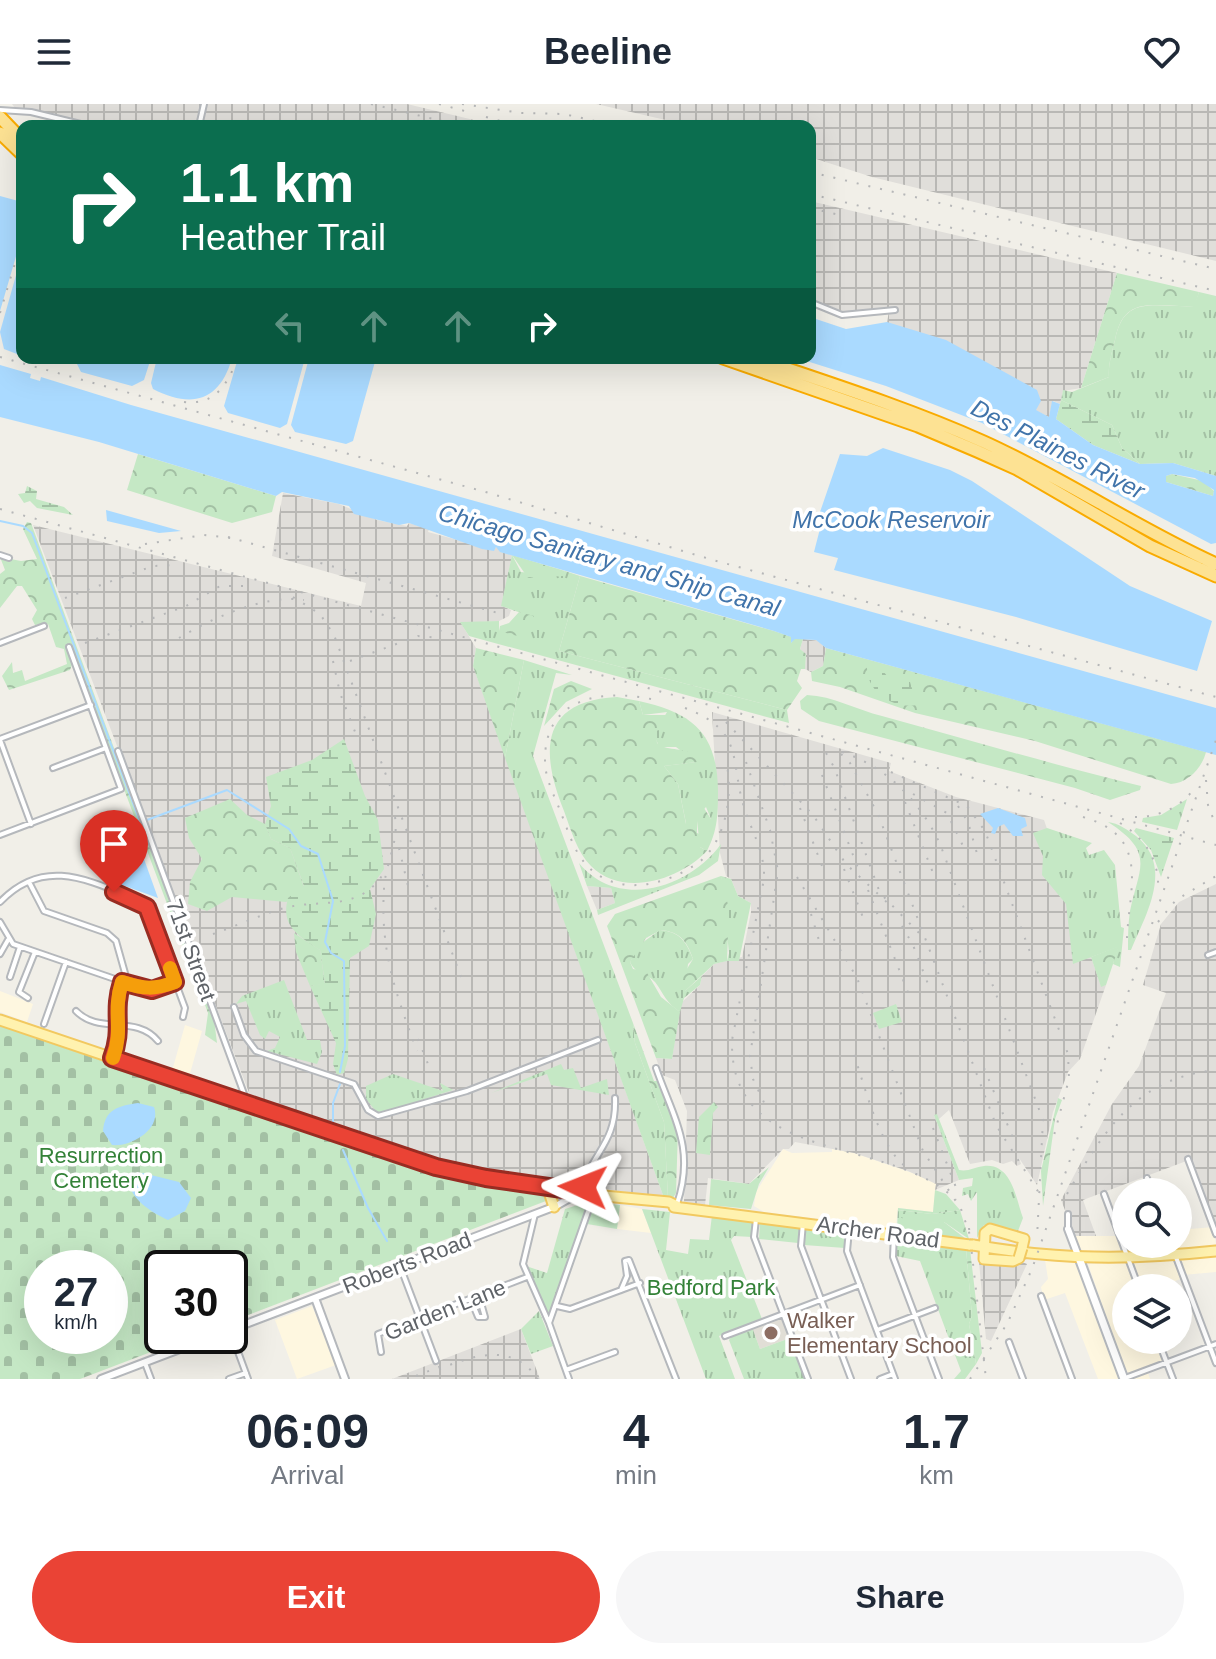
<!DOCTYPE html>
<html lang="en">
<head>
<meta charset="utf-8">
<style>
	:root { --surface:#fff; --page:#f6f6f7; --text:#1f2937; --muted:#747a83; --accent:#ea4335 }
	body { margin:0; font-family:Helvetica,sans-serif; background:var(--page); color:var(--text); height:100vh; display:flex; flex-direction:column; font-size:30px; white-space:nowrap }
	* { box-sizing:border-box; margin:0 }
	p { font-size:26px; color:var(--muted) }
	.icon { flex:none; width:44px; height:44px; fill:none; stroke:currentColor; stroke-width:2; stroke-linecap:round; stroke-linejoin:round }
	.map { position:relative; height:1275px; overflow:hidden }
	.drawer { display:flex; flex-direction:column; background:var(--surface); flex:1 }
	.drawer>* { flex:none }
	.guide { position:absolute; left:16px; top:16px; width:800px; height:244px; border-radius:16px; box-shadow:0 8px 32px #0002; background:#0b6e4f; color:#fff; overflow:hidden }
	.fabs { position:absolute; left:1112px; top:1074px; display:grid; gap:16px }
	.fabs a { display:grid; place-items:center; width:80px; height:80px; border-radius:50%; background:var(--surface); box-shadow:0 8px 32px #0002; font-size:40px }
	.speed { position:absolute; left:24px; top:1146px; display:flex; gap:16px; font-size:40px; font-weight:700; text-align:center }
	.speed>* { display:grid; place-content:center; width:104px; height:104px; border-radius:50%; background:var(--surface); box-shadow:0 8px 32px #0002; line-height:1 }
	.speed small { font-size:20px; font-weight:400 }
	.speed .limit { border:4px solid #111; border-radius:12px; background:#fff; color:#111 }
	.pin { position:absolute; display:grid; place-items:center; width:68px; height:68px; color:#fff; margin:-82px -34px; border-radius:50% 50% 50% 0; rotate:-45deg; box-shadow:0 0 8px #0007 }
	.pin .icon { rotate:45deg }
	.me { position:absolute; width:88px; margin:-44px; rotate:272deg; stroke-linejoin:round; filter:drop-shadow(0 0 6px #0008) }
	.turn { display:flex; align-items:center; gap:28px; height:168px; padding:0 32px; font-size:36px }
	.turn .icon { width:104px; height:104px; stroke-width:2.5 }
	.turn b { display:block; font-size:56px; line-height:68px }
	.lanes { display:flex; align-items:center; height:76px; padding:0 32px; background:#0003; justify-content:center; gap:40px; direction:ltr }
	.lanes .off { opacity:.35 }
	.eta { display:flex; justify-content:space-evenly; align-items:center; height:136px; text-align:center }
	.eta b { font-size:48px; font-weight:600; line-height:56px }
	.button { display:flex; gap:16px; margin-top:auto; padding:16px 32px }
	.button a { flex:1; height:92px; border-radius:48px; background:var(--accent); color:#fff; font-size:32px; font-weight:600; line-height:92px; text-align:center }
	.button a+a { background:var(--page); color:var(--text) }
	header { display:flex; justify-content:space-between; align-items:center; height:104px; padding:0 32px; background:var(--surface); font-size:36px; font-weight:600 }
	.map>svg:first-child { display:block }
	.commercial { fill:#fef7e0 }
	.industrial { fill:url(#industrial-grid) }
	.education { fill:#e1ded6 }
	.grass { fill:url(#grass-tufts) }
	.forest { fill:url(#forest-crowns) }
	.wetland { fill:url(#wetland-marsh) }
	.cemetery { fill:url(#cemetery-stones); fill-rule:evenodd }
	.water { fill:#aadaff; fill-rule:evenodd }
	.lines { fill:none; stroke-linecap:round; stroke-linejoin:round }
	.stream { stroke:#aadaff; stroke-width:2 }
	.minor-casing { stroke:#b5b8bc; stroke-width:8 }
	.tertiary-casing { stroke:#b5b8bc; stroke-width:10 }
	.secondary-casing { stroke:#b6babf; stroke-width:11 }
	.primary-casing { stroke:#f2c960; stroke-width:13 }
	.motorway-casing { stroke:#f9ab00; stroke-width:15 }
	.minor { stroke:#fff; stroke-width:4 }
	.tertiary { stroke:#fff; stroke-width:6 }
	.secondary { stroke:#fff; stroke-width:7 }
	.primary { stroke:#fff2af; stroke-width:9 }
	.motorway { stroke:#fde293; stroke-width:11 }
	.rail { stroke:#b6b7b8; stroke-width:2; stroke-dasharray:2 10; stroke-linecap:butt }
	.primary-bridge-casing { stroke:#f2c960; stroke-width:13; stroke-linecap:butt }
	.primary-bridge { stroke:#fff2af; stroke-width:9 }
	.route-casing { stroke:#982c22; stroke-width:20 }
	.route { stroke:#ea4335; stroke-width:14 }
	.slow { stroke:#f59e0b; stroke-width:14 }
	.education-dot { fill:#8d6e63; stroke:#fff; stroke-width:3 }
	.labels { text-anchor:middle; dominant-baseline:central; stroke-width:7; stroke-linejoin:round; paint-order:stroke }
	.street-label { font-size:22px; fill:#5f6368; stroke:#fff }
	.park-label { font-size:22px; fill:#348238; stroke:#fff }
	.education-label { font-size:22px; fill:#785e54; stroke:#fff; text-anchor:start }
	.water-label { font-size:24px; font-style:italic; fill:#4174aa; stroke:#fff }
</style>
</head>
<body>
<header><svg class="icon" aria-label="menu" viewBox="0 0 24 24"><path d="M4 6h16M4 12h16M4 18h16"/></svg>Beeline<svg class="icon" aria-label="heart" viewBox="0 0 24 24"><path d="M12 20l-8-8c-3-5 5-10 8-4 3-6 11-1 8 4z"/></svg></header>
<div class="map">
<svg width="1216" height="1275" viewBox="0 0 1216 1275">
	<defs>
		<pattern id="industrial-grid" width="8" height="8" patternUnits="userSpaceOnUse" patternTransform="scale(2)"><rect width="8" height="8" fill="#e0deda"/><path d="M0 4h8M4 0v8" fill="none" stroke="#b9b8b5"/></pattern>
		<pattern id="grass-tufts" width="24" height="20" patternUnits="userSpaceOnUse" patternTransform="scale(2)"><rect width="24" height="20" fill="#c5e8c5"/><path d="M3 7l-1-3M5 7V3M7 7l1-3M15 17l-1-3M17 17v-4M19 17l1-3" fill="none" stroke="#a3c0a4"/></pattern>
		<pattern id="forest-crowns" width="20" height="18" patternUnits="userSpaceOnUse" patternTransform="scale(2)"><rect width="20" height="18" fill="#c5e8c5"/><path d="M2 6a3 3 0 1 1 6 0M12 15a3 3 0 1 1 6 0" fill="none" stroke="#a3c0a4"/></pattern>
		<pattern id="wetland-marsh" width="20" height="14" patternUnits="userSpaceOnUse" patternTransform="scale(2)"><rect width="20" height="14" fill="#c5e8c5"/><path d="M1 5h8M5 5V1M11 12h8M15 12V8" fill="none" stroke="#a3c0a4"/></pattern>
		<pattern id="cemetery-stones" width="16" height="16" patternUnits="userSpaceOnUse" patternTransform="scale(2)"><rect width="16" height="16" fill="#c5e8c5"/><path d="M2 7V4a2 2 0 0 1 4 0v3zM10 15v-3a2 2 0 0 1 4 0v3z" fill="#a3c0a4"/></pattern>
	</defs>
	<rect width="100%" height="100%" fill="#f1efe8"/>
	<path class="commercial" d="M0 887 33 900 27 918 0 908Z
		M185 921 202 927 189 973 172 967Z
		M783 1045 792 1049 832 1048V1045L854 1049 924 1073 936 1080 933 1108 898 1104 896 1122 890 1124 764 1108 754 1102 756 1088Z
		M620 1101 642 1105 651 1129 617 1125Z
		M1214 1123 1216 1143 1168 1148 1082 1150 1075 1132H1118L1120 1137 1126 1135V1140H1178V1126Z
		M1216 1151V1168L1183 1171V1174L1157 1184H1126V1188L1119 1191 1126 1210V1236H1158L1166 1259 1147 1266 1150 1275H1128L1088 1160Z
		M1045 1156 1077 1159 1120 1275H1098L1065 1189 1044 1196 1041 1183 1048 1175Z
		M312 1202 336 1261 297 1275 275 1216Z"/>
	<path class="industrial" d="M12 0H407L499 22H99L15 4Z
		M596 0H1216V157L872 73 810 53V22H692Z
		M810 97 1117 169 1081 284 1063 287 1060 300 1053 297 1049 313 885 233 889 206 848 209 810 195Z
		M283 389 339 400 377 416 407 422 409 419 429 425 428 428 494 446 496 443 512 451 502 502 511 506 509 512 499 517 461 519 476 544 473 562 664 1094 452 1061 251 994 33 421 361 502 366 479 272 452Z
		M803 535 819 537 826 544 823 562 811 568 805 565 806 551 800 545Z
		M712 608 891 659 889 667 956 693 1044 716 1101 882 1106 881 1080 955 1068 968 1053 1008 1037 1081 1019 1054 1021 1060 1017 1062 1012 1057 1003 1060 992 1056 970 1060 949 1006 939 1015 934 1011 959 1076 935 1086 936 1080 908 1067 854 1049 795 1038 789 1045H783L749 1080 708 1074 705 1101 684 1098 687 1007 675 976 662 971 656 954 672 955 680 900 700 881 702 872 714 860 742 853 751 808V799L738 792 731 775 726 772 720 749Z
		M1216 780V1127L1189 1056 1083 1096 1096 1132H1075L1061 1096 1112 1000 1139 962 1166 889 1143 881 1161 820 1179 798Z
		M587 782 611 784 615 799 597 806Z
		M1020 1157 1027 1160 991 1237 986 1235 979 1158Z
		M521 1225 540 1275H392Z"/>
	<path class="education" d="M782 1213 790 1234 760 1245 752 1223Z"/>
	<path class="grass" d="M1199 188 1216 192V372L1173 359 1140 360 1122 344 1112 321 1061 296 1063 286 1072 288 1109 273C1108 261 1112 248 1115 236 1124 189 1156 204 1194 202Z
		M512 451 521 468 562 472 565 467 580 472 559 547 787 606 789 619 469 532 460 518 499 517V527L533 513 501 502Z
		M524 556 572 571 556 569 533 652 633 919 635 939 664 1018 668 1094H664L505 654Z
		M639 597C693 609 717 629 718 686 718 709 718 726 707 747L700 743 697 717 711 715 706 703 687 724 678 680 664 662 696 658 676 643H659L654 630 667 608 643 611Z
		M1187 695 1177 726 1142 718 1143 714 1161 711Z
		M1108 718C1118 719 1128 726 1136 732 1175 763 1145 812 1131 846H1128C1128 833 1128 820 1130 807 1139 763 1156 749 1108 718Z
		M1047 724 1092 739 1086 744 1089 751 1104 746 1115 761 1121 823 1124 824 1120 863 1113 860 1118 843 1073 860 1066 800 1042 771 1043 752 1033 729Z
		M721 740 718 757 699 771 598 811 597 806 615 799 611 784 587 782 579 759C618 807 689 784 721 740Z
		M721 772 731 775 738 792 751 799 739 857H727L729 849Z
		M660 826C680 828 686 837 693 855L688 860 685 887 702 872 700 881 684 894 680 908C666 899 664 890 655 878 647 869 635 870 630 858L639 841Z
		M284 876 307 936H320L322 948 317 960 267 947 275 944 280 933 269 927 265 935 260 931 246 897 236 900 242 892Z
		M896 900 902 918 879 925 873 909Z
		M561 960 564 966 573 964 581 984 607 975 609 991 551 981 547 970 491 989Z
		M393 970 443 987 440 979 453 986 378 1010 366 995V982Z
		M937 1010 959 1066C968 1068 975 1063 984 1062 1012 1059 1016 1095 1023 1114L1018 1127 984 1121 977 1134V1088L971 1097 968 1090 962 1092 963 1084 972 1082 973 1074 959 1076 934 1011Z
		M769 1063 759 1080 751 1105 709 1101 711 1075 749 1080Z
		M935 1086 946 1090 960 1106 932 1110 898 1106C911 1123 925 1117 944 1118L966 1135 897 1125 898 1104 933 1108Z
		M587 1098 583 1121 551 1210H548L526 1162 547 1169 565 1105Z
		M595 1098 620 1101 617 1125 587 1120Z
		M642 1105 670 1108 666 1146 688 1150 690 1135 709 1136 712 1111 753 1117 752 1133 734 1132 731 1136 762 1215 719 1232 735 1275H706Z
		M760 1117 800 1124 798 1139 759 1135Z
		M805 1124 846 1128 845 1144 804 1141Z
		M896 1136 966 1144 972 1212 969 1220 976 1260 965 1275H954L961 1267 920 1157 896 1152Z
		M539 1207 553 1242 531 1250 521 1225Z
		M752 1223 760 1245 790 1234 805 1275H744L729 1236 734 1230Z"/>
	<path class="forest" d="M1117 169 1199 188 1195 202C1157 204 1124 188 1115 236 1112 248 1108 261 1109 273L1081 284Z
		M138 350 276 392 272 408 232 419 127 386Z
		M1172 370 1203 377 1214 387 1213 392 1166 378V372Z
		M27 418 31 419 214 915 217 939 205 931 208 909 77 560 73 558 70 566 9 586 2 572 12 558 13 569 22 566 25 577 67 560 64 545 56 543 48 520 35 521 32 515 37 506 22 482H17L0 504V470L5 466 0 453 21 457 37 455 23 425Z
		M512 451 565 467 563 472 528 474Z
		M580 472 774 527 792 533 791 539 794 535H803L800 545 806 550 805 565H801L797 577 802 584 787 606 559 547Z
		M519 508 534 512 529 535 499 527 500 522 509 519Z
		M476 544 524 556 505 654 473 562Z
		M826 544 1206 648C1202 664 1188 679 1171 680L1035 637 915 609 840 583 812 577 811 568 823 562Z
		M571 577 592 585 566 598 544 622 554 585Z
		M807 591C833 592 857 606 882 612 969 636 1054 661 1141 682L1140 686 1110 696 1075 684 819 617 801 605 800 597Z
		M617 593 639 597 643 611H671L675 621 656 627 657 639C669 649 685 641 698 654L697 658 664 662 678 680 686 720 702 701 711 715 709 718 697 717V729L705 732 700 743 707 747C679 776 623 794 591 762 577 748 571 726 564 707 541 650 538 597 617 593Z
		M230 695 247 711 265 720 271 735 290 744 304 783 286 798 232 793 207 807 188 800 190 778 202 755 189 734 185 714Z
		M721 772 729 805 727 857 714 860 684 888 679 878 693 855C687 837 680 828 661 826L646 834 630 858 633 865 646 867 661 893 680 908 672 955 656 954 607 822 615 810Z
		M294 829 320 846 325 880 310 882 296 848Z
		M1119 842 1106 881 1101 883 1091 853Z
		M633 919 654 977H658L678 1025 676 1089 673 1094H668L664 1018 635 939Z
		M1058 994 1062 996 1055 1015 1043 1102 1041 1067Z
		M714 998 718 1003 713 1009 710 1051 696 1049 699 1013Z
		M898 1106 932 1110 960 1106 969 1135 944 1118 918 1120 901 1113Z
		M966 1144 970 1145 982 1249 976 1260 969 1220 972 1212Z"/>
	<path class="wetland" d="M1061 296 1112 321 1122 344 1140 360 1093 341 1056 315Z
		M27 382 37 387 36 395 64 403 73 411 37 404 30 397 24 399 18 390 25 389Z
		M876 558 891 577 910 578 917 601C892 605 866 587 867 562Z
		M344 635 365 692 378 716 384 765 370 785 376 810 369 842 350 854 348 955 344 969 337 971 333 960 336 939 310 882 325 879 320 846C299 832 280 822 288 794L304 782 290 744 271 735 265 720 271 702 266 673 312 656Z
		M1136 724 1174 734 1161 773 1151 746 1134 727Z"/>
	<path class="cemetery" d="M0 922 421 1065 471 1079 545 1091 546 1097 230 1218V1164H162V1232H193L80 1275H0ZM42 1164H110V1232H42Z"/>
	<path class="water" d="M0 92 22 98V132L0 207Z
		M22 150V252L4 245 0 228Z
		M810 213 846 225 887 218 946 236 1037 286 1041 297 1036 306 1049 313 1052 297 1060 300 1056 315 1093 341 1140 360 1173 359 1216 372V439L1211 440 982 319 886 282 797 254H810ZM1172 370 1195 374 1214 386 1213 392 1166 378V372Z
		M74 254H151L144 276 132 282 81 268Z
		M157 254H232C220 297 192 305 153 285L151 279Z
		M238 254H305L287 320 280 324 228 309 224 302Z
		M309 254H376L353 337 346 340 295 328 291 321Z
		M0 261 31 270 30 274 40 277 41 273 131 301 1216 604V651L826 544 816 536 795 535 791 539V533L774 527 500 448 496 443 494 447 482 445 409 419 399 421 354 410 349 402 282 388 276 392 99 338 0 313Z
		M883 344 950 366 972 377 1130 482 1212 517 1197 567 1016 513 834 466 838 454 814 448 823 413 820 408 840 350 867 352Z
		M106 406 181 427 159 429 107 417Z
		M998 704 1025 714 1027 722 1021 725 1023 732H1013L1004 720 998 723 995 730 991 729 993 724 980 710Z
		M126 725 135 730 158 794 114 778 117 769 93 746 98 735Z
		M138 999 154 1003C162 1025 131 1043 112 1041L103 1027C105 1005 118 1002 138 999Z
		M143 1069 179 1078 191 1094 185 1107 168 1116C151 1108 131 1096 128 1076Z"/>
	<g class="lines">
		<path class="stream" d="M0 417 23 422 32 429 140 718
			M147 716 227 686 289 725 301 742 318 750 333 797 325 838 331 849 344 857 345 942 340 968
			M333 1022V999L340 980
			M343 1046 368 1104 387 1137"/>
		<defs>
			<path id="minor" d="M0 6 31 8 89 22
				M199 22 204 0
				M810 198 842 211 895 206
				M0 451 9 454
				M0 539 44 522
				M0 635 91 601
				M0 636 31 720
				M118 647 247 998
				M53 664 106 644
				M0 731 121 685 69 543
				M29 778 44 807 107 829 116 837 125 869 115 903 120 932 113 953
				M0 798C45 751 90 777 142 798L149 807 185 904 183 913
				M0 818 13 840 144 885 175 878
				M0 850 8 836
				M1208 851 1216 848
				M10 873 20 843
				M28 894 19 888 35 848
				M234 903 244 931 256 947 354 980 368 1006 378 1012 467 987 598 936
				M76 907C99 931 136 910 158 937
				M44 920 66 858
				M656 964C673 1013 696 1044 677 1100
				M1188 1055 1216 1130
				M1147 1074 1152 1088
				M583 1088C588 1050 617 1042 615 994
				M1104 1090 1139 1184
				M588 1094 590 1102
				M535 1110 523 1160 549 1219
				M1068 1110V1125
				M756 1115 754 1133 808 1275
				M803 1119 801 1142 851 1275
				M849 1126 847 1147 895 1275
				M894 1130 893 1153 939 1275
				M1171 1140 1216 1259
				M400 1162 436 1257
				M621 1186 627 1172 625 1157 629 1156 676 1275
				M1041 1192 1072 1275
				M471 1196 478 1213H485L479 1192
				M557 1202 570 1205 640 1179
				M230 1226 248 1275
				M877 1226 935 1204
				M725 1232 860 1181
				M1158 1236 1173 1275
				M1009 1238 1023 1275
				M381 1248 378 1230 527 1173
				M145 1259 151 1275
				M566 1266 615 1248
				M1125 1274 1216 1240
				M229 1275 246 1269
				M569 1275 549 1219 590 1102 596 1096
				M880 1275 893 1270"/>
			<path id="tertiary" d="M1068 1125 1079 1154
				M315 1194 345 1275
				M230 1226 556 1102 579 1089
				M101 1275 214 1232"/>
			<path id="secondary" d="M1079 1154 1124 1275"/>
			<path id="primary" d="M0 916 436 1063 604 1092 669 1098 677 1102
				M549 1088 554 1103
				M674 1103 970 1141
				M973 1141C1058 1156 1131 1156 1216 1147
				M1019 1154 1013 1157 984 1155 985 1129 990 1125 1024 1135 1022 1144"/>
			<path id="motorway" d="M0 13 22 36
				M0 29 22 50
				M723 254 918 322 977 347 1017 365 1150 442 1216 472
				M755 254C832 280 910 305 984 338 1064 374 1136 424 1216 460"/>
		</defs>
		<use href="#minor" class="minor-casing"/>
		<use href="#tertiary" class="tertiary-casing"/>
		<use href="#secondary" class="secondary-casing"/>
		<use href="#primary" class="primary-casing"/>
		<use href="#motorway" class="motorway-casing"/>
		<use href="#minor" class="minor"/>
		<use href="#tertiary" class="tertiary"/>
		<use href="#secondary" class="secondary"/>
		<use href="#primary" class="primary"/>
		<use href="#motorway" class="motorway"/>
		<path class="rail" d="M371 0 463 22
			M439 0 472 9
			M462 0 521 9 564 10 617 22
			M486 13 518 22
			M810 68 1216 165
			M810 90 1216 187
			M810 104 844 112
			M0 209 22 136
			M0 253 489 389 713 456 1216 593
			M184 298C211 301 224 286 234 263
			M0 405 1216 741
			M228 433 505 511
			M145 440 204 431 240 435
			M293 493 320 510 334 531 464 881
			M65 494 153 462 179 461
			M179 534C212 514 265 490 304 496
			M85 539 186 502 220 482H252
			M333 557 340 589 357 633
			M350 557 418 532 441 534
			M651 595C602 585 544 593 545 657 545 675 555 693 561 709 567 724 572 741 581 754 609 794 660 784 695 761 725 742 733 693 727 662
			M685 604C748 628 728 659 746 709 754 732 765 750 764 775L732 936C729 1064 890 1030 956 1096
			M726 618 813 711 846 760 893 804
			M842 648C887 663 920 697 940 740L1043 1016 1037 1134
			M826 649 834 663 880 789 920 830
			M841 650 850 659 878 710 996 1021 1039 1089
			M746 658 770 726 778 767 750 952 753 975 768 1007
			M891 668 967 702 985 727 1068 950 1069 975 1052 1039
			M822 671 858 764
			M1206 676 1208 701 1216 722
			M913 690 947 709 964 744
			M905 698 939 784
			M958 702 968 718 978 753
			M800 704 822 762
			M395 713C399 739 385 760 384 785 380 848 396 890 417 947
			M1083 713C1151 732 1129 784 1127 834
			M1135 713C1160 713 1182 703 1196 682
			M1120 719C1146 735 1160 757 1158 788
			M399 744 408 782
			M844 765 864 816
			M797 773 857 874 923 1047 961 1105 971 1134
			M868 786 909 891
			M811 810 821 843
			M1158 818 1176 796 1216 772
			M902 822 913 841 928 880
			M213 830C236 822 260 811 284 804 323 794 360 809 385 767
			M418 935 430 965
			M854 951C865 982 880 1047 908 1064
			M984 964 1013 1034
			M933 1024 957 1086
			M1067 1090C1104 1027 1135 974 1216 966
			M969 1124 986 1275
			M439 1265C475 1251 512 1238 538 1275
			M416 1272 449 1259
			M970 1275 1007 1220 1032 1165 1216 636"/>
		<defs>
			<path id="primary-bridge" d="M970 1141H973
				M1019 1154 1022 1144"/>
		</defs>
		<use href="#primary-bridge" class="primary-bridge-casing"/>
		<use href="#primary-bridge" class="primary-bridge"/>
	</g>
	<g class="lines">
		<defs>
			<path id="route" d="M114 788 147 803 175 878 152 886 122 878C112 909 124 924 112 954L436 1063 486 1074 583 1088V1083"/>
		</defs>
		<use href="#route" class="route-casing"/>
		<use href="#route" class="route"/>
		<path class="slow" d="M113 954C124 924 112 909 122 878 144 885 154 886 175 878L170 864"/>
	</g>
	<circle class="education-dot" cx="771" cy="1229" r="8"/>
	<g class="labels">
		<g class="street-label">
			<text transform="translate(191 846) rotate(70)">71st Street</text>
			<text transform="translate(878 1128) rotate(8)">Archer Road</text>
			<text transform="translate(407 1159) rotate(-21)">Roberts Road</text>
			<text transform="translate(445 1206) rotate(-22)">Garden Lane</text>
		</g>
		<g class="park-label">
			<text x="101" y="1051">Resurrection<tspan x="101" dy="25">Cemetery</tspan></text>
			<text x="711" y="1183">Bedford Park</text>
		</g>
		<g class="education-label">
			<text x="787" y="1216">Walker<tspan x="787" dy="25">Elementary School</tspan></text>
		</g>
		<g class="water-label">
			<text transform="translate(1058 345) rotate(27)">Des Plaines River</text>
			<text x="891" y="415">McCook Reservoir</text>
			<text transform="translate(609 456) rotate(16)">Chicago Sanitary and Ship Canal</text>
		</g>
	</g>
</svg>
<div class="fabs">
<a><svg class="icon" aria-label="search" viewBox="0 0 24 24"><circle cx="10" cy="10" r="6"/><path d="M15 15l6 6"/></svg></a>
<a><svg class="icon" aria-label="layers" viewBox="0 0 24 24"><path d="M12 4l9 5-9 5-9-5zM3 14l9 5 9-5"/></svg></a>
</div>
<div class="speed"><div>27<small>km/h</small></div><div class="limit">30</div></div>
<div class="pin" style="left:114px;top:788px;background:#d93025"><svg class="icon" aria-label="arrive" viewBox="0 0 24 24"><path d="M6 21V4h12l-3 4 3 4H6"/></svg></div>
<svg class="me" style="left:583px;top:1083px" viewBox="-20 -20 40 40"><path d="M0-17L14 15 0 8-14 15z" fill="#ea4335" stroke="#fff" stroke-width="4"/></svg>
<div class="guide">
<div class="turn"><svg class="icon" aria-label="right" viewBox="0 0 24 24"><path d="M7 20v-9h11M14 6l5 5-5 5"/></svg><div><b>1.1 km</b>Heather Trail</div></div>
<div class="lanes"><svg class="icon off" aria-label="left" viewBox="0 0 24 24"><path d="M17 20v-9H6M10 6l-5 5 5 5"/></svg><svg class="icon off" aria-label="ahead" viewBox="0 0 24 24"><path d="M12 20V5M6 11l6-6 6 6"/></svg><svg class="icon off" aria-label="ahead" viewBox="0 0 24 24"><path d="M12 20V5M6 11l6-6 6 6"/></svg><svg class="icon" aria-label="right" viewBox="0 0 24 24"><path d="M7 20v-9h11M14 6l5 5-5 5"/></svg></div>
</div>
</div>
<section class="drawer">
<div class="eta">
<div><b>06:09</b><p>Arrival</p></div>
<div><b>4</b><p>min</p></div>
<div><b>1.7</b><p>km</p></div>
</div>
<div class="button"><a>Exit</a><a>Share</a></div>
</section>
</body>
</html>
